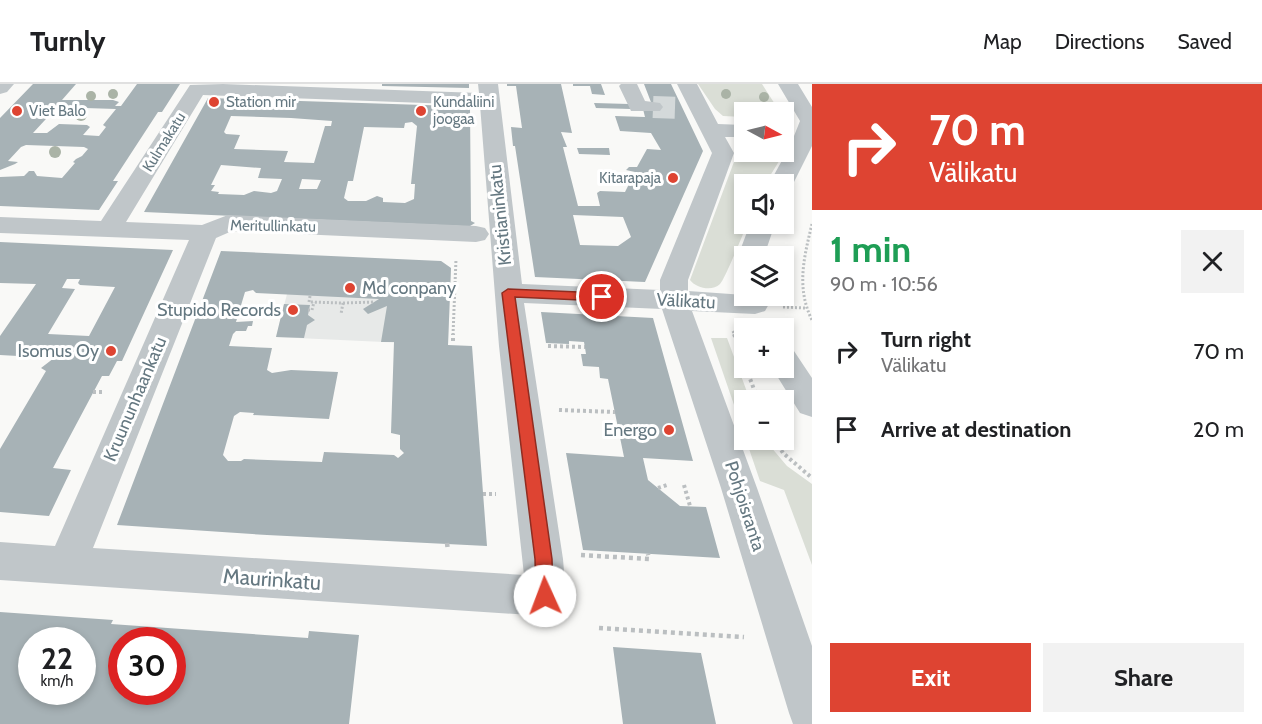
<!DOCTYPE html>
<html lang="en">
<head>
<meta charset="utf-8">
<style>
	:root { --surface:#fff; --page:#f2f2f2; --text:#202124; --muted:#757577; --line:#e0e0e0; --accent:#de4432 }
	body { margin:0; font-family:Cabin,sans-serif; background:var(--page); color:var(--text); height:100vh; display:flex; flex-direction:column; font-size:22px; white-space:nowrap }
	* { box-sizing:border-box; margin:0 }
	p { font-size:20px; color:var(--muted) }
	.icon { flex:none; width:33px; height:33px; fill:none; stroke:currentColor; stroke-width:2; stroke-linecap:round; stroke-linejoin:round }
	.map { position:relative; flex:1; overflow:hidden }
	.details { display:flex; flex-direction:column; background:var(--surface); width:450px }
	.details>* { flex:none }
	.hud { background:#de4432; color:#fff; overflow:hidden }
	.needle { width:39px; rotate:97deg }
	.fabs { position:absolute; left:734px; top:18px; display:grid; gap:12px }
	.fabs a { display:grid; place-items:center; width:60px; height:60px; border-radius:0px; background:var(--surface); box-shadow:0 3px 9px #0003; font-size:30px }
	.speed { position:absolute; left:18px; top:543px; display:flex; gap:12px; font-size:30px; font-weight:700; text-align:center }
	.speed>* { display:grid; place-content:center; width:78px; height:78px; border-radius:50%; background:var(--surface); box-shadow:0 3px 9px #0003; line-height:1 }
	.speed small { font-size:15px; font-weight:400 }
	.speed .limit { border:9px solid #d22; background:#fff; color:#111 }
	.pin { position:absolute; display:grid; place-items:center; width:51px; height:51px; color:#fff; margin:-26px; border:3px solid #fff; border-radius:50%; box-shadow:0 2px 6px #0007 }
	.me { position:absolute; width:66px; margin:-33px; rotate:358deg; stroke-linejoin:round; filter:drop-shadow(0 0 4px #0008) }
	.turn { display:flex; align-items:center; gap:21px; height:126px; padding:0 18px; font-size:27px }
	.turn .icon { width:78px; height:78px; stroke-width:2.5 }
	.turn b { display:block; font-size:42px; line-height:51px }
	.round { display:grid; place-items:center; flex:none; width:63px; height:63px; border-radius:0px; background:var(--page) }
	.overview { display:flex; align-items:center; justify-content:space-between; height:102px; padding:0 18px }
	h1 { font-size:36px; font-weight:700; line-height:45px; color:#1e9e55 }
	.button { display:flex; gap:12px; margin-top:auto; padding:12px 18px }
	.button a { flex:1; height:69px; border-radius:0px; background:var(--accent); color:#fff; font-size:24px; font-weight:700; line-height:69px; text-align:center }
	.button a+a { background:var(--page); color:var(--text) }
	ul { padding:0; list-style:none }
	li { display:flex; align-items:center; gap:18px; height:78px; padding:0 18px }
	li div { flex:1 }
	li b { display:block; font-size:22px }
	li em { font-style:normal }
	header { display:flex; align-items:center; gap:36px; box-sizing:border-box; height:84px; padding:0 30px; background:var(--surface); border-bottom:2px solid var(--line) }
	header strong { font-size:28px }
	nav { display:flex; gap:33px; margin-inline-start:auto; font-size:21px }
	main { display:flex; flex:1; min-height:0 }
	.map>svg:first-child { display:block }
	.built { fill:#e7e9e8 }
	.green { fill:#daded6 }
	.building { fill:#a7b2b6; fill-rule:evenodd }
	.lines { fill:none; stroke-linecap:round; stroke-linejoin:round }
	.minor-tunnel { stroke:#d4d9da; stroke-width:22; stroke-dasharray:22 10; stroke-linecap:butt }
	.path-far2 { stroke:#bbbfc1; stroke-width:3; stroke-dasharray:2 2; stroke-linecap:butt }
	.path-far1 { stroke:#bbbfc1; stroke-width:4; stroke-dasharray:3 3; stroke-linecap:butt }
	.path { stroke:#bbbfc1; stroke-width:4.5; stroke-dasharray:4 4; stroke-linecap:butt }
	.minor { fill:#c0c6c9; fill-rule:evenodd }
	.tree { fill:#aab3a6 }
	.route { fill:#de4432; stroke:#902c20; stroke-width:1.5 }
	.poi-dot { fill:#de4432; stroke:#fff; stroke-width:2 }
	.labels { text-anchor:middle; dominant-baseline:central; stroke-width:6; stroke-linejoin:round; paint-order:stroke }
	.far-poi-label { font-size:15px; fill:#657881; stroke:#fff; text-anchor:start }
	.far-street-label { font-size:15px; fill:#657881; stroke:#fff }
	.street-label { font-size:18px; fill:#657881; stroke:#fff }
	.poi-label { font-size:18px; fill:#657881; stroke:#fff; text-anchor:end }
	.near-street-label { font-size:21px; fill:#657881; stroke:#fff }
</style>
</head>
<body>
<header>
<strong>Turnly</strong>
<nav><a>Map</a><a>Directions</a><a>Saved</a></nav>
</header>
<main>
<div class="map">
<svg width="812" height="640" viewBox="0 0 812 640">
	<rect width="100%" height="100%" fill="#f9f9f7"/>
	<path class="built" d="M441 177 451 184 448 261 276 253 287 210Z"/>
	<path class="green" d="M698 0H762L780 28H744V33L723 32 715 25Z
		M744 56V68H781V74L765 100H744V140H747C744 148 724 197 720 200 712 208 696 204 690 196L741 59Z
		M711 254H727L750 316H744V350Z
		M746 356H765L787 382 812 400V481L784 406 760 397Z"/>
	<path class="building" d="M33 0H76L62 16H113L119 18 115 22H121L137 0H180L162 28H158L113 97H118L99 126 0 122V93L24 92 29 87H34L37 92 62 94 75 79 73 78 76 75 82 72 88 65 84 63 26 61 21 63 8 77 18 78 15 80 0 86V34ZM57 23 85 24 116 25 103 41 106 43 99 52 83 51 90 43 87 41 59 40 47 49H33Z
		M382 0H469V4L382 2Z
		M507 0H561L572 49 561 48 567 63H563L578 122H600L597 109 600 107 625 108 635 88 626 86 629 83H637L647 65 661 66 651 49 620 47 615 32 645 33 643 25 654 26 644 0H671L703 67 645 198 535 193 515 62H513L511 43 522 44 516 2H507ZM573 131 623 133 631 153 618 162 580 161Z
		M573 0H601L605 11 592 10 590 2H573Z
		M208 14 454 22V24L470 25 471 137 475 139 465 145 462 142 144 128ZM231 32 291 34 332 37 331 42H325L314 79 284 78 288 67 234 65 240 51 226 50 224 48ZM412 38 417 42 411 100H415L414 115 405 119 383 118V114L377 112 366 117H348L344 114 348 97H353L364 43 404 44 405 39ZM221 81 261 84 258 94 282 95 277 107 271 109 254 107 244 111 218 110 219 108 211 107 215 101H211ZM302 95 321 96 317 105H299Z
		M594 19 629 20 631 25 596 24Z
		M577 64H609L610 71 579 70Z
		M0 158 173 166 122 277H117L109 292H102L53 384 71 386 49 432 0 428V365L46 287 41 284 54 274 0 271V252L36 200 0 199ZM67 195H80L78 199 80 201 115 203 89 252 48 250 75 205 62 204Z
		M221 167 441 177 451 184 448 261 472 262 487 462 267 451 117 441ZM253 206 256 209 379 215 363 225 368 230 387 222 381 258H394L391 349 400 351V365L404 369 398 374 394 371 324 368 322 378 244 375 241 377H228L223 371 234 332 240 328 254 329 253 331 329 335 338 288 291 286 272 289 267 286 272 264 229 262 233 250 236 247H246L248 242H252L253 237 236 238 245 208Z
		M284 220 310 221 308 231 315 236 307 241 304 254 276 253Z
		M541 228 653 234 693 377 643 374 648 396 680 422 706 423 720 474 583 466 566 369 624 373 608 295 600 294 599 283 583 282 581 270H586L584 258 569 257V260L546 259Z
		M0 528 113 536 111 540 308 554 309 547 359 551 349 640H0ZM32 556H82V608H32ZM122 556H172V608H122Z
		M613 563 701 569 716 640H623Z"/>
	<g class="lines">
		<path class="minor-tunnel" d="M653 23 682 24"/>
		<path class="path-far2" d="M812 140C804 173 796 204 812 236
			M310 212 309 218 343 219 341 230
			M343 219 375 218
			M783 223 805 224
			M308 226H312L314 218
			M733 247 735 251
			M453 251 456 175"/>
		<path class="path-far1" d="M734 250 744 277
			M453 257V250
			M548 262 585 263
			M746 284 758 316
			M93 308H103
			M559 326 615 328
			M775 356 783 369 812 394
			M684 401 690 422
			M658 404 667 401
			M483 410H496"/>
		<path class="path" d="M447 459 448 467
			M581 471 649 475 648 470
			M599 544 744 553"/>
		<path class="minor" d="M0 0H14L7 8 0 10Z
			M223 0 479 9 478 0H498L522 200 660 206V196L712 69 677 0H697L718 40 744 41V53H725L734 69 688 196V207L759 212 765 213 769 220 765 227 755 230 692 227 757 404 812 562V640H793L789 629 721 404 662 225 524 219 563 475 566 512 560 526 545 532 0 496V458L55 462 189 156 0 149V133L101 137 190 1ZM203 11 480 21 499 262 524 491 93 464 216 154 232 147 476 158 485 156 489 150 485 144 476 142 228 131 202 141 126 138Z
			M621 0H637L645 17 660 19 663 23 660 27H631L619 2Z
			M778 0H798L812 23V62L793 100 789 105 783 107V100H769L790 62 800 37Z
			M750 140H775L764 172H744V179L738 172Z
			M783 264 794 267 812 294V333L800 329 772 284H783Z"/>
	</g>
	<g class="tree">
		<circle cx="113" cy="10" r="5"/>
		<circle cx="726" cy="10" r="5"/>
		<circle cx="91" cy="12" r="5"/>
		<circle cx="764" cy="13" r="5"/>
		<circle cx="81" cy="31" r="6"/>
		<circle cx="55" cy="68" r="6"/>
	</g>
	<path class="route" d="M508 205 602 209 608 213 602 217 515 213 552 475 553 512 551 517 545 520 539 517 536 512 535 475 502 209Z"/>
	<g class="poi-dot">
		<circle cx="214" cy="18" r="6"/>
		<circle cx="17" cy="27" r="6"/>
		<circle cx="421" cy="27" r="6"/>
		<circle cx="673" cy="94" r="6"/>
		<circle cx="350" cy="204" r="6"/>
		<circle cx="293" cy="226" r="6"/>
		<circle cx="111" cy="267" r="6"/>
		<circle cx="669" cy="346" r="6"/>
	</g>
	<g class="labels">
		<g class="far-poi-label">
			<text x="226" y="18">Station mir</text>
			<text x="433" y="18">Kundaliini<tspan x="433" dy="17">joogaa</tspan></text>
			<text x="29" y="27">Viet Balo</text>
			<text x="661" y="94" text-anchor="end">Kitarapaja</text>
		</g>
		<g class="far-street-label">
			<text transform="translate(164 58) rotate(-58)">Kulmakatu</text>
			<text transform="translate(273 142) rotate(1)">Meritullinkatu</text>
		</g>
		<g class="street-label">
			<text transform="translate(500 131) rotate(-96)">Kristianinkatu</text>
			<text transform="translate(686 217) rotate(3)">Välikatu</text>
			<text transform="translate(135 315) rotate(-67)">Kruununhaankatu</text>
			<text transform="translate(745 422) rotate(72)">Pohjoisranta</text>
		</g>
		<g class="poi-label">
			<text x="362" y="204" text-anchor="start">Md conpany</text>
			<text x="281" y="226">Stupido Records</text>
			<text x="99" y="267">Isomus Oy</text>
			<text x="657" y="346">Energo</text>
		</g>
		<g class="near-street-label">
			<text transform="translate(272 495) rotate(4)">Maurinkatu</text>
		</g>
	</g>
</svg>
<div class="fabs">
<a><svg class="needle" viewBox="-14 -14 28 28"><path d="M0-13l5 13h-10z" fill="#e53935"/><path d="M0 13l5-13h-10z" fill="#757577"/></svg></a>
<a><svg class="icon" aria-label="sound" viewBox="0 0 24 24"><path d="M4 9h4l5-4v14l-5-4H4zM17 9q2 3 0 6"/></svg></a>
<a><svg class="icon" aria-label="layers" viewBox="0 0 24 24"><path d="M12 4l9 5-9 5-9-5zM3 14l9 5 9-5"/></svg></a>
<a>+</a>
<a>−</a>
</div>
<div class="speed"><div>22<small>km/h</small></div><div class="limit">30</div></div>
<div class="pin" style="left:602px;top:213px;background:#d93025"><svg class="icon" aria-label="arrive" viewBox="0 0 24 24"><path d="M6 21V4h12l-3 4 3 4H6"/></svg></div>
<svg class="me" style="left:545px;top:512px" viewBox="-20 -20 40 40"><circle r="19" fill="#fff"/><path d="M0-13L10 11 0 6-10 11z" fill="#de4432"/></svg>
</div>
<section class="details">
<div class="hud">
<div class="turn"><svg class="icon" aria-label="right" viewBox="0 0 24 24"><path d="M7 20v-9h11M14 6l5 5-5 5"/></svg><div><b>70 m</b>Välikatu</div></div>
</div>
<div class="overview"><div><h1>1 min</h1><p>90 m · 10:56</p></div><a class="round"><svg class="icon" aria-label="close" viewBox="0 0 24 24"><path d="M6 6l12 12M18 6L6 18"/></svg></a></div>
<ul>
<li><svg class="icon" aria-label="right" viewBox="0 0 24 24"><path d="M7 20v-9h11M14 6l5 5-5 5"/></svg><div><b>Turn right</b><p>Välikatu</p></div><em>70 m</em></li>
<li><svg class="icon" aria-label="arrive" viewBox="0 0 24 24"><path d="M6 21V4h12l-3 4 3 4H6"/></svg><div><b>Arrive at destination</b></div><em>20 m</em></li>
</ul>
<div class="button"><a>Exit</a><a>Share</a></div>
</section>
</main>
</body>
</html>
